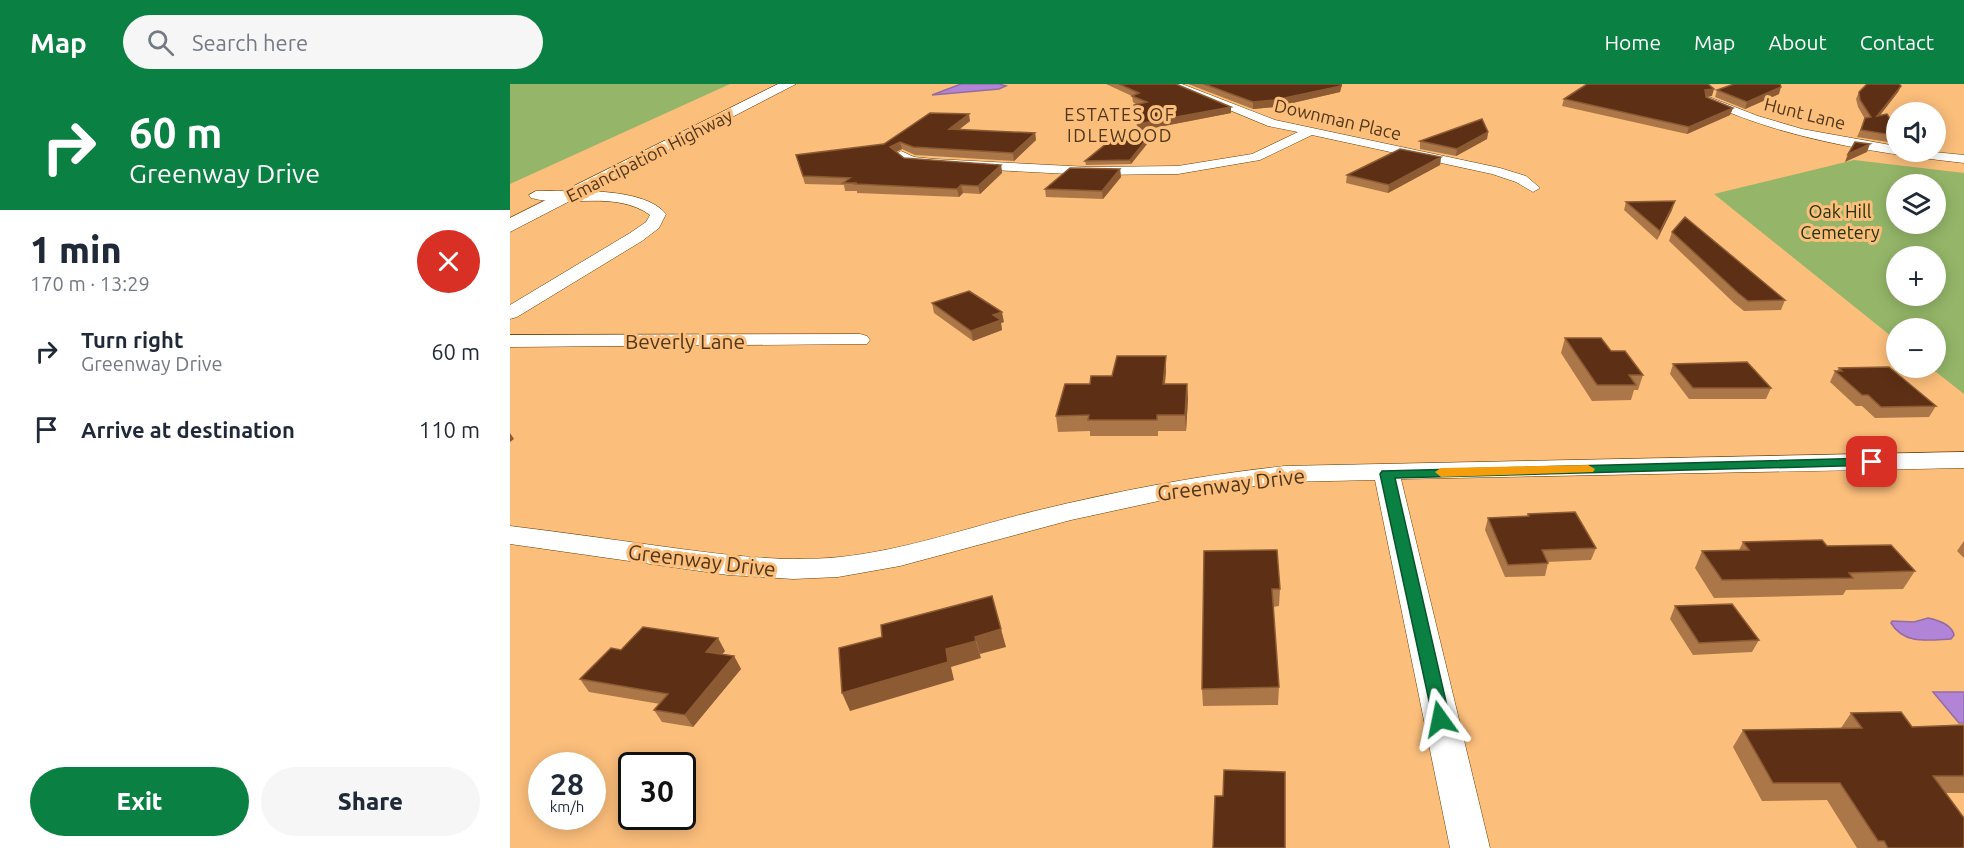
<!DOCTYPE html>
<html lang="en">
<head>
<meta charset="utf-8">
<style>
	:root { --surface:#fff; --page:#f6f6f7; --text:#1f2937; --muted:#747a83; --accent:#0b8043 }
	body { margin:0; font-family:Ubuntu,sans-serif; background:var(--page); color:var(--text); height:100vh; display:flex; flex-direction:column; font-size:22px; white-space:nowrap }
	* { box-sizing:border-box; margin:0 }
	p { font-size:20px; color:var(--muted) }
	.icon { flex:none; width:33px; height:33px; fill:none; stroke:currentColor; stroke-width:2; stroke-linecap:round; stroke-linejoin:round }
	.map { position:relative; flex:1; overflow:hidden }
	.side { display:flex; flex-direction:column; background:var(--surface); width:510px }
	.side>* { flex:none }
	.top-card { background:#0b8043; color:#fff; overflow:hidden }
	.fabs { position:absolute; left:1376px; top:18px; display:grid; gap:12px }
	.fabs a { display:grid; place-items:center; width:60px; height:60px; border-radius:50%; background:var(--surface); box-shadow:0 3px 15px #0003; font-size:30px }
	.speed { position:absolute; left:18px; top:668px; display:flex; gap:12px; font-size:30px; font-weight:700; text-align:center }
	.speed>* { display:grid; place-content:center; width:78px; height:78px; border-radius:50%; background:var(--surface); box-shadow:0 3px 15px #0003; line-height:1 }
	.speed small { font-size:15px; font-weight:400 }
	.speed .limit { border:3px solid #111; border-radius:9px; background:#fff; color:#111 }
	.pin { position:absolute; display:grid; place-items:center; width:51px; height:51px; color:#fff; margin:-26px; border-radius:12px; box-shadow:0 3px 9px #0006 }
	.me { position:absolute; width:66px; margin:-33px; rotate:348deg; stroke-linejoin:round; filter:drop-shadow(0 0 4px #0008) }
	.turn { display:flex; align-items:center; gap:21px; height:126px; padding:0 30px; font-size:27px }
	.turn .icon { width:78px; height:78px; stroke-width:2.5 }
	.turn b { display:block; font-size:42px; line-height:51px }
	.round { display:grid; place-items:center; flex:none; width:63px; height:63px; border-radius:32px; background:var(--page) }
	.head { display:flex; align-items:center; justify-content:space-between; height:102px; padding:0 30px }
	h1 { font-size:36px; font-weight:800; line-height:45px }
	.button { display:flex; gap:12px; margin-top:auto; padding:12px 30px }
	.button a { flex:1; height:69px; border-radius:36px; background:var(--accent); color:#fff; font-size:24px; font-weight:800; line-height:69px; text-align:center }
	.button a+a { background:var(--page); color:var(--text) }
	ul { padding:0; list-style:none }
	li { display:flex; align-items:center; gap:18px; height:78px; padding:0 30px }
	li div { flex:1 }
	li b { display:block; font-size:22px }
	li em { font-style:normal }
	header { display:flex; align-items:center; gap:36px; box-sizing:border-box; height:84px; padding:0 30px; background:var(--accent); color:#fff }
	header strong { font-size:28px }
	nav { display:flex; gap:33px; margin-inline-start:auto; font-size:21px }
	.search { width:420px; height:54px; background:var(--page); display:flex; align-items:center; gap:15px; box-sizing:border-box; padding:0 21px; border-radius:33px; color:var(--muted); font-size:22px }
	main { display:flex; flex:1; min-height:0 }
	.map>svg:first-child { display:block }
	.green { fill:#95b669; fill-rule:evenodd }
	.water { fill:#b184d8; stroke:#946d9f; stroke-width:1.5 }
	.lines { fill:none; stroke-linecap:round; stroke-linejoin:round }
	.street-casing { stroke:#6a4005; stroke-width:1 }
	.primary-casing { stroke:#6a4005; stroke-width:1 }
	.street { fill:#fff; fill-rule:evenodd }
	.primary { fill:#fff; fill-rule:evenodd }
	.wall { fill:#ac7748 }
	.shaded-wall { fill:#8c5b34 }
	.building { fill:#5d3016; stroke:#8c5b34; stroke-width:1.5 }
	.route { fill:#0b8043; stroke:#07532c; stroke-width:1.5 }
	.slow { fill:#f59e0b }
	.labels { text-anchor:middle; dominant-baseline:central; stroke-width:6; stroke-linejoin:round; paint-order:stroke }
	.far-street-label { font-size:18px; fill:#4f361a; stroke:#fbbe7b }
	.far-neighbourhood-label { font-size:18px; letter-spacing:1.5px; fill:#4f361a; stroke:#fbbe7b }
	.far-park-label { font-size:18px; fill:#24330c; stroke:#fbbe7b }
	.street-label { font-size:21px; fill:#4f361a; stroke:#fbbe7b }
</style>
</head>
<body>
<header>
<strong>Map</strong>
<div class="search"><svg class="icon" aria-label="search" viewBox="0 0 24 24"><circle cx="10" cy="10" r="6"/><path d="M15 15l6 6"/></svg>Search here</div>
<nav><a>Home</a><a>Map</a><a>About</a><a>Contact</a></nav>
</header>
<main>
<section class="side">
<div class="top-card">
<div class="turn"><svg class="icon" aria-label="right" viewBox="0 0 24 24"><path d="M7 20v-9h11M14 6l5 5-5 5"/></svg><div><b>60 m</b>Greenway Drive</div></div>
</div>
<div class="head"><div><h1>1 min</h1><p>170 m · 13:29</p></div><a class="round" style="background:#d93025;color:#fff"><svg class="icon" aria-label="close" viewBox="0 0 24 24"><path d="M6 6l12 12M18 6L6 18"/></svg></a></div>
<ul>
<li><svg class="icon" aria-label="right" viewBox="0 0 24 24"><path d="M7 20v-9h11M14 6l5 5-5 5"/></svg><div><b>Turn right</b><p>Greenway Drive</p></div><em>60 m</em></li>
<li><svg class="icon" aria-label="arrive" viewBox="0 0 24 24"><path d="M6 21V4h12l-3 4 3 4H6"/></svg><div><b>Arrive at destination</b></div><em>110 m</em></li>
</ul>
<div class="button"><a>Exit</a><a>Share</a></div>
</section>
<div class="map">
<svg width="1454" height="764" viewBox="0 0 1454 764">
	<rect width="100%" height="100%" fill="#fbbe7b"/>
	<path class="green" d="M0 0H220L0 100Z
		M1344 76 1454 89V310L1421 284H1425V244H1386V256L1204 110ZM1386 100H1425V140H1386ZM1386 172H1425V212H1386Z"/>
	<path class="water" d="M451 0H489L496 2 489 5 422 11Z
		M1418 534C1428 536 1442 541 1444 551L1441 555C1419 556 1394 561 1381 539L1382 537 1404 538Z
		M1423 608H1454V639H1449Z"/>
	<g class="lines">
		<defs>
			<path id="street" d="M657 0H672L765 36 990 84 1016 92 1030 104 1023 108 1006 98 982 90 802 51 750 76 668 90 579 91 424 83 396 80 384 71 391 67 404 73 424 75 579 83 668 82 742 70 788 48 758 42Z
				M1199 13 1248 32 1292 45 1386 62V68H1424L1454 71V79C1366 69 1277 56 1195 18V14Z
				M26 107C59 107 134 102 156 130L149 144 132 157 7 233 0 235V221L120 149 136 138 140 131C105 106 59 124 21 114L19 111Z
				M350 250 357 252 360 256 357 260 0 263V251Z
				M1454 368V384L891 395 980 764H940L865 396 775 398 667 413 561 436 390 482 328 493 283 495 218 491 0 460V442C50 448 99 455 149 462 209 470 269 479 330 473 396 466 460 443 525 427 607 407 690 391 775 382Z"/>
			<path id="primary" d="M268 0H286L0 148V134Z"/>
		</defs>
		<use href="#street" class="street-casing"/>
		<use href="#primary" class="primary-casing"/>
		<use href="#street" class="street"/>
		<use href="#primary" class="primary"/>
	</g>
	<path class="wall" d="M596 0H666L721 23V29L628 47 624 28V21H627L623 18 622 12Z
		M678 0H832L830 8 765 23 743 25Z
		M1391 2 1388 8 1370 31 1385 55 1378 58 1347 53 1355 35 1348 23 1346 15 1349 8Z
		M1207 6 1269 10 1235 25 1205 13Z
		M1196 12V13L1223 24 1220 31 1177 50 1052 22 1054 15 1202 12Z
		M460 37 449 46 525 49 526 56 504 77 405 71 392 65 386 68 394 74 491 81 492 89 470 110 453 109 449 113 347 109V107H335L334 101 295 100 286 71 374 60Z
		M978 48 977 55 946 72 910 65V57Z
		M637 60 621 80 576 81 575 77Z
		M931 73 930 81 878 109 836 99 837 91Z
		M610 85 611 93 593 115 536 113 535 105Z
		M1116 118 1162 126 1147 156 1114 126Z
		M1162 148 1275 216 1271 226 1234 227 1224 219 1159 157Z
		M422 219 494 238 491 239 492 246 463 257 424 229Z
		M1055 254 1101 267 1133 291 1128 306H1124L1121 316 1082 317 1051 269Z
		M1163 280 1261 304 1256 315H1179L1160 290Z
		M1329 284 1426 322 1419 333 1365 334 1352 322H1346L1320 298 1325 287H1327Z
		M656 287 655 300H677L678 315 676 347H648V352H580V347L548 348 546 332 580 300 602 292Z
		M1018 430 1086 464 1081 476 1037 478 1038 479 1035 492 995 493 975 446 978 434 1017 432Z
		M1454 457V474L1447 467Z
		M1233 458 1317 462 1405 487 1393 505 1336 506 1333 511 1204 514 1185 484 1192 467 1229 466Z
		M694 467 770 505 769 522 763 523 769 603 768 621 693 622 692 605Z
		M1165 522 1249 556 1242 568 1183 571 1160 535Z
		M215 567 212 570 224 572 231 585 183 643 152 638 144 626 150 620 79 608 70 595Z
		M1341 629 1402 643 1454 641V709H1435L1454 764H1347L1317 716 1252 717 1223 663 1233 646 1331 644Z"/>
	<path class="shaded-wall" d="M832 0 830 8 765 23 743 25V18Z
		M1391 2 1388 8 1364 39 1367 32Z
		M1271 3 1269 10 1235 25 1237 18Z
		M1204 5 1202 12 1193 13 1195 6Z
		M721 23V29L628 47V40Z
		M1223 24 1220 31 1177 50 1179 43Z
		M459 30 460 37 440 52 439 45Z
		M978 48 977 55 946 72 947 65Z
		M525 49 526 56 504 77 503 69Z
		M1386 49 1385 55 1378 58 1382 51Z
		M636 56 637 60 621 80 620 76Z
		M390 58 392 65 382 70 380 63Z
		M1360 60 1357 68 1335 78 1338 70Z
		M931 73 930 81 878 109 879 101Z
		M491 81 492 89 470 110 468 102Z
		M610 85 611 93 593 115 592 107Z
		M451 101 453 109 449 113 447 105Z
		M1165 117 1162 126 1147 156 1150 147Z
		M492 228 494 238 491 239 492 246 463 257 461 247 483 231Z
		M656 272V287L653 315V300Z
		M677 300 678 315 676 347 675 331Z
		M0 349 4 355 0 358Z
		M491 545 496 563 470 570 465 553Z
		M208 554 215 567 203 580 196 568Z
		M466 557 471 574 441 583 444 596 340 627 332 609 436 565Z
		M224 572 231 585 183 643 175 631Z"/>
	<path class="building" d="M609 0H666L721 23 628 40 624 21 637 18 622 12 629 9Z
		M694 0H831V2L765 16 743 18Z
		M1077 0H1198L1204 5 1195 6 1196 13 1223 24 1179 43 1054 15Z
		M1224 0H1270L1271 3 1237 18 1207 6Z
		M1357 0H1389L1391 2 1367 32 1377 30 1386 44V49L1382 51 1351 46 1355 34 1361 33 1350 16 1349 8Z
		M420 29 459 30 439 45 525 49 503 69 403 63 390 58 380 63 394 74 491 81 468 102 451 101 447 105 345 100 347 99H333L340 94 293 92 286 71 374 60Z
		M972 35 978 48 947 65 910 57Z
		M602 55 636 56 620 76 575 77Z
		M1345 58 1360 60 1338 70Z
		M890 65 931 73 879 101 837 91Z
		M560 84 610 85 592 107 535 105Z
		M1165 117 1150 147 1116 118Z
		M1175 133 1275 216 1238 217 1228 209 1162 148Z
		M459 207 492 228 483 231 491 236 461 247 422 219Z
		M1055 254H1091L1101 267H1115L1133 291H1119L1126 301H1087Z
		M607 272H656L653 300H677L675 331H647V336H578L579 331 546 332 555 300H580L581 292H602Z
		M1237 278 1261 304H1183L1163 280Z
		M1379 283 1426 322 1371 323 1358 311H1352L1325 287H1332L1329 284Z
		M1065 428 1086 464 1032 466 1038 479 998 481 978 434 1019 432 1018 430Z
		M1312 456 1317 462 1381 461 1405 487 1339 489 1343 494 1212 496 1192 467 1239 466 1233 458Z
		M767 466 770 505H762L769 603 692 605 694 467Z
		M482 512 491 545 465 553 466 557 436 565 438 578 332 609 329 564 372 553 371 541Z
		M1222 520 1249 556 1189 559 1165 522Z
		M133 543 208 554 196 568 224 572 175 631 144 626 158 610 70 595 101 564 111 566Z
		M1391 628 1402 643 1454 641V692H1423L1454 734V764H1378L1374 757H1368L1330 699H1263L1233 646 1352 644 1341 629Z
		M714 686 775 688V764H703L705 712H713Z"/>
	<path class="route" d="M1362 374 1366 375 1368 378 1366 381 885 394 940 635 937 640 930 643 924 640 870 390 872 387Z"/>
	<path class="slow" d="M1078 381 1085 385 1083 388 931 393 925 388 931 384Z"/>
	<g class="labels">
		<g class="far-street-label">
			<text transform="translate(1295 29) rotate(14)">Hunt Lane</text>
			<text transform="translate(828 35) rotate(13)">Downman Place</text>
			<text transform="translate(139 71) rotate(-27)">Emancipation Highway</text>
		</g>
		<g class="far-neighbourhood-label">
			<text x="610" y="30">ESTATES OF<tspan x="610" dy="21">IDLEWOOD</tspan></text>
		</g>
		<g class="far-park-label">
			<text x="1330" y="127">Oak Hill<tspan x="1330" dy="21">Cemetery</tspan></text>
		</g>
		<g class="street-label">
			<text x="175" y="257">Beverly Lane</text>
			<text transform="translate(721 400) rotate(-7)">Greenway Drive</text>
			<text transform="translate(192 476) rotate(7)">Greenway Drive</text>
		</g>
	</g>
</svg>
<div class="fabs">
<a><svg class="icon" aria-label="sound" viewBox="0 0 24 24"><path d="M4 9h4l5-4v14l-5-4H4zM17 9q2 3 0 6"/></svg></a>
<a><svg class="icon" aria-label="layers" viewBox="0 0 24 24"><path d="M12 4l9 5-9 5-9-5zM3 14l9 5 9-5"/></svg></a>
<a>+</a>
<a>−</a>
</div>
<div class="speed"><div>28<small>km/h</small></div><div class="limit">30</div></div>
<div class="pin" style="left:1362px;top:378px;background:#d93025"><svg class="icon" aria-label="arrive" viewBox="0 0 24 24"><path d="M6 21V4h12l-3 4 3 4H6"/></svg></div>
<svg class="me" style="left:930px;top:635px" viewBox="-20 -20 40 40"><path d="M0-17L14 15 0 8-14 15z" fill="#0b8043" stroke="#fff" stroke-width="4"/></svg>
</div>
</main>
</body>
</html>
